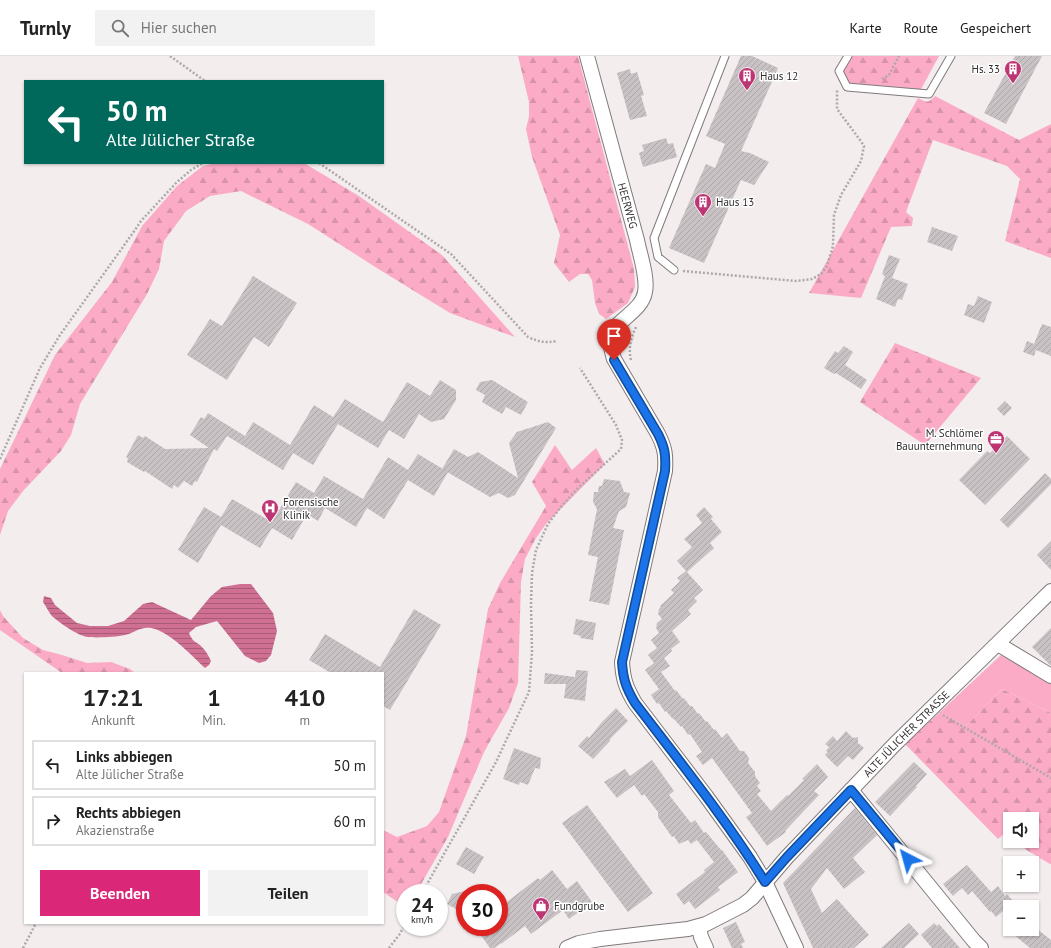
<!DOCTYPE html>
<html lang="de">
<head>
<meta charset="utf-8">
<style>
	:root { --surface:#fff; --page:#f2f2f2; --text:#222; --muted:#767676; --line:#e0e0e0; --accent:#db2777 }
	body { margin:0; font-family:"PT Sans",sans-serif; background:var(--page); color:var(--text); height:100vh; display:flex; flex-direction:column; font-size:15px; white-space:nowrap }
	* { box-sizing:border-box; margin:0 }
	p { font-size:13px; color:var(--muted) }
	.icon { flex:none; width:22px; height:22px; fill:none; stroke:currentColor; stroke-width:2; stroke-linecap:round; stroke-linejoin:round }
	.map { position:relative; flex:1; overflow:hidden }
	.sheet { position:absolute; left:24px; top:616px; width:360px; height:252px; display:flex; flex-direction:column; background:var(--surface); border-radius:0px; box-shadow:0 1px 3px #0004 }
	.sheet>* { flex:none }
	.top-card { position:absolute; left:24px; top:24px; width:360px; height:84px; border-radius:0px; box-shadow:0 1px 3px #0004; background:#00695c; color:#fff; overflow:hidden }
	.buttons { position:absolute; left:1003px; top:756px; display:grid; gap:8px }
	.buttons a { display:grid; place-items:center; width:36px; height:36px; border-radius:0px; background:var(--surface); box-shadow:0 1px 3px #0004; font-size:20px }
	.speed { position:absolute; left:396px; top:828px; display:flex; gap:8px; font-size:20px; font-weight:700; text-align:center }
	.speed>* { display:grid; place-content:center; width:52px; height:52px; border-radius:50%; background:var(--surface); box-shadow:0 1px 3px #0004; line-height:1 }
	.speed small { font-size:10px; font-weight:400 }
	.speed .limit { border:6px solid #d22; background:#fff; color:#111 }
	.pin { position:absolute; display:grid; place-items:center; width:34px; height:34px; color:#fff; margin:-41px -17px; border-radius:50% 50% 50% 0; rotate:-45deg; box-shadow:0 0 4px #0007 }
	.pin .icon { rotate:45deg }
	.me { position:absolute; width:44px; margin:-22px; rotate:321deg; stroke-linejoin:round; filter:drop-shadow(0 0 3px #0008) }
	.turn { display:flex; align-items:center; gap:14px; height:84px; padding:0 16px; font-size:18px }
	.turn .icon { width:52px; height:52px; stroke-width:2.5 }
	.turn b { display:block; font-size:28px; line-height:34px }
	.eta { display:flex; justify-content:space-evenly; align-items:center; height:68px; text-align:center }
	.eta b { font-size:24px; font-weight:700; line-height:28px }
	.primary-button { display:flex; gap:8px; margin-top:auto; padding:8px 16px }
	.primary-button a { flex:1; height:46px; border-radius:0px; background:var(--accent); color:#fff; font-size:16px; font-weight:700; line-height:46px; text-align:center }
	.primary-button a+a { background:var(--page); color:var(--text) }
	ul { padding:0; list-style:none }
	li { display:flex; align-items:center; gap:12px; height:50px; margin:0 8px 6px; padding:0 8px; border:2px solid var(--line); border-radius:0px }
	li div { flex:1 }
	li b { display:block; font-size:15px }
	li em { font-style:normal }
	header { display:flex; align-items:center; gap:24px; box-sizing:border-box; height:56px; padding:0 20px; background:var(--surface); border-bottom:1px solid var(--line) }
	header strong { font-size:19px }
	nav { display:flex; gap:22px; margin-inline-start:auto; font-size:14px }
	.search { width:280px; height:36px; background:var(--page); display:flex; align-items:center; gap:10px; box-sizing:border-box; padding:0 14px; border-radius:0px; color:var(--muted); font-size:15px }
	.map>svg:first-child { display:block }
	.green { fill:#fbabc6 }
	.forest { fill:url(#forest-firs) }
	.water { fill:url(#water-rules) }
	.building { fill:url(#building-hatch) }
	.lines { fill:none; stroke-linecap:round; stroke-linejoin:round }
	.lane-casing { stroke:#807a7c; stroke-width:9 }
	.street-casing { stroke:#807a7c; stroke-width:16 }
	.path { stroke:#ada8a9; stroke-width:2.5; stroke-dasharray:2 2; stroke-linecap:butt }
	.lane { stroke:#fff; stroke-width:7 }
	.street { stroke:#fff; stroke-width:14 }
	.route-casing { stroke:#114b97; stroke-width:10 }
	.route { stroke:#1a73e8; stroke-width:7 }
	.labels { text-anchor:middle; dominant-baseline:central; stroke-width:3; stroke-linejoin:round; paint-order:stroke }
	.poi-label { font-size:11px; fill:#302e2f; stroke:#fff; text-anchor:start }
	.street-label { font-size:11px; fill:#302e2f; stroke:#fff }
</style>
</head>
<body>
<header>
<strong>Turnly</strong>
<div class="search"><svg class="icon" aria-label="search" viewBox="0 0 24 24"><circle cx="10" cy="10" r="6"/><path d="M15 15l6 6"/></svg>Hier suchen</div>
<nav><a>Karte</a><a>Route</a><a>Gespeichert</a></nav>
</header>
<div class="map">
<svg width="1051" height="892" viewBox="0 0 1051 892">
	<defs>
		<pattern id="forest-firs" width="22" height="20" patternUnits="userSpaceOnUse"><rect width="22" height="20" fill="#fbabc6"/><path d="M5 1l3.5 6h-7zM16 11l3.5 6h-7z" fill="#d793aa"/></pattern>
		<pattern id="water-rules" width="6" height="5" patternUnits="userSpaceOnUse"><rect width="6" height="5" fill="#cf7093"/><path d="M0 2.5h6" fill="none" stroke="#a85c78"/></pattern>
		<pattern id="building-hatch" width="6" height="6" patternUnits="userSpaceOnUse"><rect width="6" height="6" fill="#c8c2c4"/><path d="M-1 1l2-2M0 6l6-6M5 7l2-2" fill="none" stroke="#aca7a9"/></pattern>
	</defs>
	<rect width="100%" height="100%" fill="#f3edee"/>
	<path class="green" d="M1001 599 1051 628V657L1002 633 966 670 940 656Z"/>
	<path class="forest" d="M518 0H578L634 213 635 231 628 247 606 263 599 258 595 247 592 224 588 218H580L569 226 554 207 560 179 532 101 526 73 529 60V46Z
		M848 0H939L919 37 847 31 839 15Z
		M935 40 1019 84 1051 68V202L1005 185 1020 123 1007 110 933 84 906 156 913 162 912 170 891 171 861 242 809 237 918 42C927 47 928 47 935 40Z
		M216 107H304L359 140 442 199 515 281 450 257 380 214 308 168 241 135 210 140 186 155 164 185 159 213 147 238 80 348 71 379 61 395 23 435 8 455 0 479V413L55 299 112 226 142 170 177 130 203 110Z
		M895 287 981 322 925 389 860 346Z
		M555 389 572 414 596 392 605 408 546 468 536 482 525 503 521 526 518 627 509 652 484 696 448 781 416 837H405V851L383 836V774L397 781 427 770 439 756 466 680 488 553 500 527 546 450 532 426Z
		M0 554 3 560 23 582 43 594 62 599 87 607 111 606 130 613 135 617H62L0 574Z
		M1002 633 1051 657V808H1050L1025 793 1022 785H1032V763H1010V773L998 783 905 688 940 656 966 670Z"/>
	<path class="water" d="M240 528H251L273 557 277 575 271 599 266 605 259 607 245 600 217 565 196 571 189 577C194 588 195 584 202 591 206 595 208 599 211 605L209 609 205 612C191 599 169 575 151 572 141 570 134 577 125 579 116 581 96 582 88 581 78 580 58 566 51 559 48 555 46 550 43 546L44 540 51 542 55 549 77 567 90 570H108L124 565 143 548 152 546 191 564 211 540 222 531Z"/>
	<path class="building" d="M741 0H752L778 12 741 95 750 97 769 106 754 129 741 124 704 207 669 192 706 108 715 112 725 88 706 80Z
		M1015 0H1042L1006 68 984 57Z
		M630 13 631 18 637 16 644 39 641 40 647 60 630 64 617 17Z
		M666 82 668 88 673 87 677 101 643 111 639 97 644 95 642 89Z
		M932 171 958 180 952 195 927 186Z
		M889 199 900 203 892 222 908 228 902 244 898 243 895 251 876 243 885 220 882 218Z
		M253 220 297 247 269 291 254 281 227 324 187 299 210 263 222 270Z
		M978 240 992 246 984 267 964 259 968 248 974 250Z
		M1042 268 1051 271V300L1036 294 1034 300 1023 296 1027 285 1034 288Z
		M844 290 853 296 845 309 867 324 861 333 836 317 834 318 824 312 835 295 838 297Z
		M440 324 456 334V344L444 363 431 366 419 358 404 383 389 374 378 392 338 368 313 409 293 397 283 414 227 380 217 395 214 393 197 426 195 425 192 430 184 425 178 432 174 429 172 433 145 415 144 416 127 406 128 402 126 401 138 379 143 382 145 380 165 393 209 392 190 379 201 361 204 363 208 357 245 380 253 366 290 389 314 349 333 361 345 343 383 366 407 326 430 340Z
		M492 324 528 346 521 359 506 351 502 358 482 346 485 339 476 334 480 326Z
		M1005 345 1012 352 1004 360 997 353Z
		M548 366 556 372 515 439 508 442 499 437 490 441 442 413 454 393 468 401 478 396 518 422 509 387 517 376Z
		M1007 380 1030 403 985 449 959 424 987 395 990 397Z
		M418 398 448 416 434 440 408 424 384 463 367 452 356 471 325 452 318 465 307 458 292 484 272 472 260 492 221 469 198 507 178 494 204 451 221 461 232 443 272 466 296 426 314 437 324 420 363 443 388 401 408 414Z
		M1045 417 1051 423V428L1008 472 1000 464Z
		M604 423 620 425 624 436 630 437 626 451 619 455 613 472 624 474 609 549 589 545 598 501 588 499 597 453 593 446 594 436H598L599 430H602Z
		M704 451 713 461 711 463 722 476 710 487 714 492 687 516 703 534 694 542 697 545 688 554 691 558 672 575 680 586 671 593 672 595 664 602 670 610 661 616 675 635 676 634 683 643 684 642 690 650H692L698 658 699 657 706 666 707 665 714 674 715 673 722 682 727 677 740 695H744L749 702 748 707 755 716V720L760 727 757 730 761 735 757 738 771 755 787 739 788 740 804 724 802 723 817 708 828 721 814 735 819 739 785 775 786 776 767 790 746 761 752 757 712 702 703 709 696 700 702 696 690 678 688 679 682 670 681 671 674 663H673L666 655 665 656 659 647 657 648 651 639 659 633 645 614 654 607 648 599 657 592 651 584 659 577 656 572 657 567 662 563 658 558 659 553 661 551 660 550 674 537 671 534 680 525 677 522 686 515 677 505 692 491 684 483 702 467 696 459Z
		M1051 485V514L1037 499Z
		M414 553 441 569 390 654 383 650V617H331L309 604 325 578 380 611Z
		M576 563 596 567 593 584 580 582 581 580 573 578Z
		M1051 572V610L1032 591Z
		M576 614 588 615 585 645 564 642 566 628H544L545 617 575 621Z
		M616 652 628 665 610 683V685L593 703 578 690 587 680 589 682 602 666Z
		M846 675 853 682 858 681V687L864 692 853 704 848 700 837 711 825 699 828 696 826 695 829 691 825 688 833 680 837 685Z
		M514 692 541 702 540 713 535 712 528 729 520 726 519 729 503 723Z
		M652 704 674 735 669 739 691 767 695 764 704 777 706 776 721 794H722L738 816 718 831 720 834 695 853 689 845 684 849 676 838 705 816 704 814 714 806 697 784 691 788 688 784 679 788 674 780 672 781 658 761V756L644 738 642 740 634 729 617 742 604 726 625 713 630 720Z
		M914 706 927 718 916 730 917 731 890 760 875 746Z
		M587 749 653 837 628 856 562 767Z
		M855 752 877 779 853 802 865 816 844 833 827 812 811 833 822 857 837 843 869 879 854 892H813L783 827Z
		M466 791 484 801 474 818 456 808Z
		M967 809 991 836 998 830 1005 840 1007 838 1014 846 996 861 991 855 990 856 972 835 968 839 962 832 953 840 943 828Z
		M552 814 567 833 577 825 592 846 569 863 563 854 531 878 525 870 501 888V887L494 892H490L475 871H499V852L538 822 540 824Z
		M465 835V858L447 848 452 838Z
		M736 866 745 886 741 888 743 892H732L723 872Z
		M909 867 919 878 904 892H881Z
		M934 867 937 870 939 868 960 892H932L921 879Z
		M1007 873H1037L1051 884V892H1030Z"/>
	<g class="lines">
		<defs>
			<path id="lane" d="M848 0 839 15 847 31 929 38 951 0
				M674 214 658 201 654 182 725 0"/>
			<g id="street">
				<path id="s1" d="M587 0 637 184C640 199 648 222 645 236 642 255 616 264 611 279 609 287 612 296 614 303L658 378C665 392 666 399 665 415L622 606C623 623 626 632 635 647L706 740 750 801 765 826 796 892"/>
				<path d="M998 588 1051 620"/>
				<path d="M851 734 974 885 981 892"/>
				<path d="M699 871 701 881 706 892"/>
				<path id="s2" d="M567 892 579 887 600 883 651 877 688 873 706 868 743 849 752 842 787 801 894 689 1051 535"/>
			</g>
		</defs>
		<use href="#lane" class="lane-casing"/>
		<use href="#street" class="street-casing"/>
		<path class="path" d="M170 0 205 25
			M882 23 889 19 899 0
			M319 107 451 198 528 281C539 286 545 287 557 285
			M683 215 796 225 812 223 821 218 827 210 833 190 834 159 841 139 861 105 864 90 860 84 837 53V34
			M631 304C628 292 631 282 636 271
			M0 403 40 312 60 279 135 174 141 165 176 127 191 114 203 107
			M943 659 1051 722
			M422 837 496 706 518 659 529 636 532 596 531 548 532 517 536 494 548 468 560 452 577 433 621 393 622 384 616 369 580 312
			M23 892 36 867
			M389 892 399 879 405 869"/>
		<use href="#lane" class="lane"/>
		<use href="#street" class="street"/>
	</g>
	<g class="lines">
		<defs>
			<path id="route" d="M614 304 658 378C665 392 666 399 665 415L622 606C623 623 626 632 635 647 680 706 726 763 765 826L787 801 851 734 908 803"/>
		</defs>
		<use href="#route" class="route-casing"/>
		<use href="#route" class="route"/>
	</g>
	<defs>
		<symbol id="building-pin" viewBox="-11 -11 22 30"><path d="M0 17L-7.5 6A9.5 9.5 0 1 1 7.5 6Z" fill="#bd3572" stroke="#fff"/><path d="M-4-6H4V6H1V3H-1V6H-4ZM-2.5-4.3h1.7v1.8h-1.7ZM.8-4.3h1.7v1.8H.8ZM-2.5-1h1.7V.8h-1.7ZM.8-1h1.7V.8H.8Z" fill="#fff"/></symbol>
		<symbol id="office-pin" viewBox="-11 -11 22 30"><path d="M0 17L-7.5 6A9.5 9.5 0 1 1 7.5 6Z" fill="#bd3572" stroke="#fff"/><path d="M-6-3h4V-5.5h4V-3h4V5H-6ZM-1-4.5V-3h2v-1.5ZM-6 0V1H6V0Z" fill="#fff"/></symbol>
		<symbol id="hospital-pin" viewBox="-11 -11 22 30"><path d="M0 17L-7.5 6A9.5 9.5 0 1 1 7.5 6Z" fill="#bd3572" stroke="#fff"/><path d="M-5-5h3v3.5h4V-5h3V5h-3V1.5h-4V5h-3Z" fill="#fff"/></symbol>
		<symbol id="shop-pin" viewBox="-11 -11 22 30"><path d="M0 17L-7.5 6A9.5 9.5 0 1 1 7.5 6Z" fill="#bd3572" stroke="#fff"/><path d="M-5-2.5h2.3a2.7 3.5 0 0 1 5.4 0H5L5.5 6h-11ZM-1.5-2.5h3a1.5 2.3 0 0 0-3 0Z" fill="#fff"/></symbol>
	</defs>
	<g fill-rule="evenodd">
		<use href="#building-pin" x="1003" y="3" width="20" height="27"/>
		<use href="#building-pin" x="737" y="10" width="20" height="27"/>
		<use href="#building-pin" x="693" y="136" width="20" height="27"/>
		<use href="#office-pin" x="986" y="373" width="20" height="27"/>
		<use href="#hospital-pin" x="260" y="442" width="20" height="27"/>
		<use href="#shop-pin" x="531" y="840" width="20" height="27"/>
	</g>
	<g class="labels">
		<g class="poi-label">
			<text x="1000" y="13" text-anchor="end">Hs. 33</text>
			<text x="760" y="20">Haus 12</text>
			<text x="716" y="146">Haus 13</text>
			<text x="983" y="377" text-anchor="end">M. Schlömer<tspan x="983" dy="13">Bauunternehmung</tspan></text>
			<text x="283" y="446">Forensische<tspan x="283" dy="13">Klinik</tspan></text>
			<text x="554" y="850">Fundgrube</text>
		</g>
		<g class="street-label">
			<text stroke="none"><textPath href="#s1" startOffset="155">HEERWEG</textPath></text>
			<text stroke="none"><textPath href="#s2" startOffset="420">ALTE JÜLICHER STRASSE</textPath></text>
		</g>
	</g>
</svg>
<div class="buttons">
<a><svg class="icon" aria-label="sound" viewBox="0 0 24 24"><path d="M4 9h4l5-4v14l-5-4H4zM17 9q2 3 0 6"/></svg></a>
<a>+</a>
<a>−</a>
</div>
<div class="speed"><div>24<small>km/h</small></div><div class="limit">30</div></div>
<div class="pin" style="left:614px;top:304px;background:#d93025"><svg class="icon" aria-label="arrive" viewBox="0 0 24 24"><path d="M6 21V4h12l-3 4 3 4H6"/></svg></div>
<svg class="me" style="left:908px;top:803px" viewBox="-20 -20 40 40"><path d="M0-17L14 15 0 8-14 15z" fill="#1a73e8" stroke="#fff" stroke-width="4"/></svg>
<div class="top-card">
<div class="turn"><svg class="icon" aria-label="left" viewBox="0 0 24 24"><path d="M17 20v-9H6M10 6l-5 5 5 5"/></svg><div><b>50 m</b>Alte Jülicher Straße</div></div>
</div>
<section class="sheet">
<div class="eta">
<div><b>17:21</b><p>Ankunft</p></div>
<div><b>1</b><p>Min.</p></div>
<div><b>410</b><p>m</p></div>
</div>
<ul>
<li><svg class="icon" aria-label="left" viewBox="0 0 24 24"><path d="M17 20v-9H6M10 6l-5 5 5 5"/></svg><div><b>Links abbiegen</b><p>Alte Jülicher Straße</p></div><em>50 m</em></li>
<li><svg class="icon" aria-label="right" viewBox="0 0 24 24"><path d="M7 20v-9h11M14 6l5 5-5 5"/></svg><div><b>Rechts abbiegen</b><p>Akazienstraße</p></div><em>60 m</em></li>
</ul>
<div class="primary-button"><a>Beenden</a><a>Teilen</a></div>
</section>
</div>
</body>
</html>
